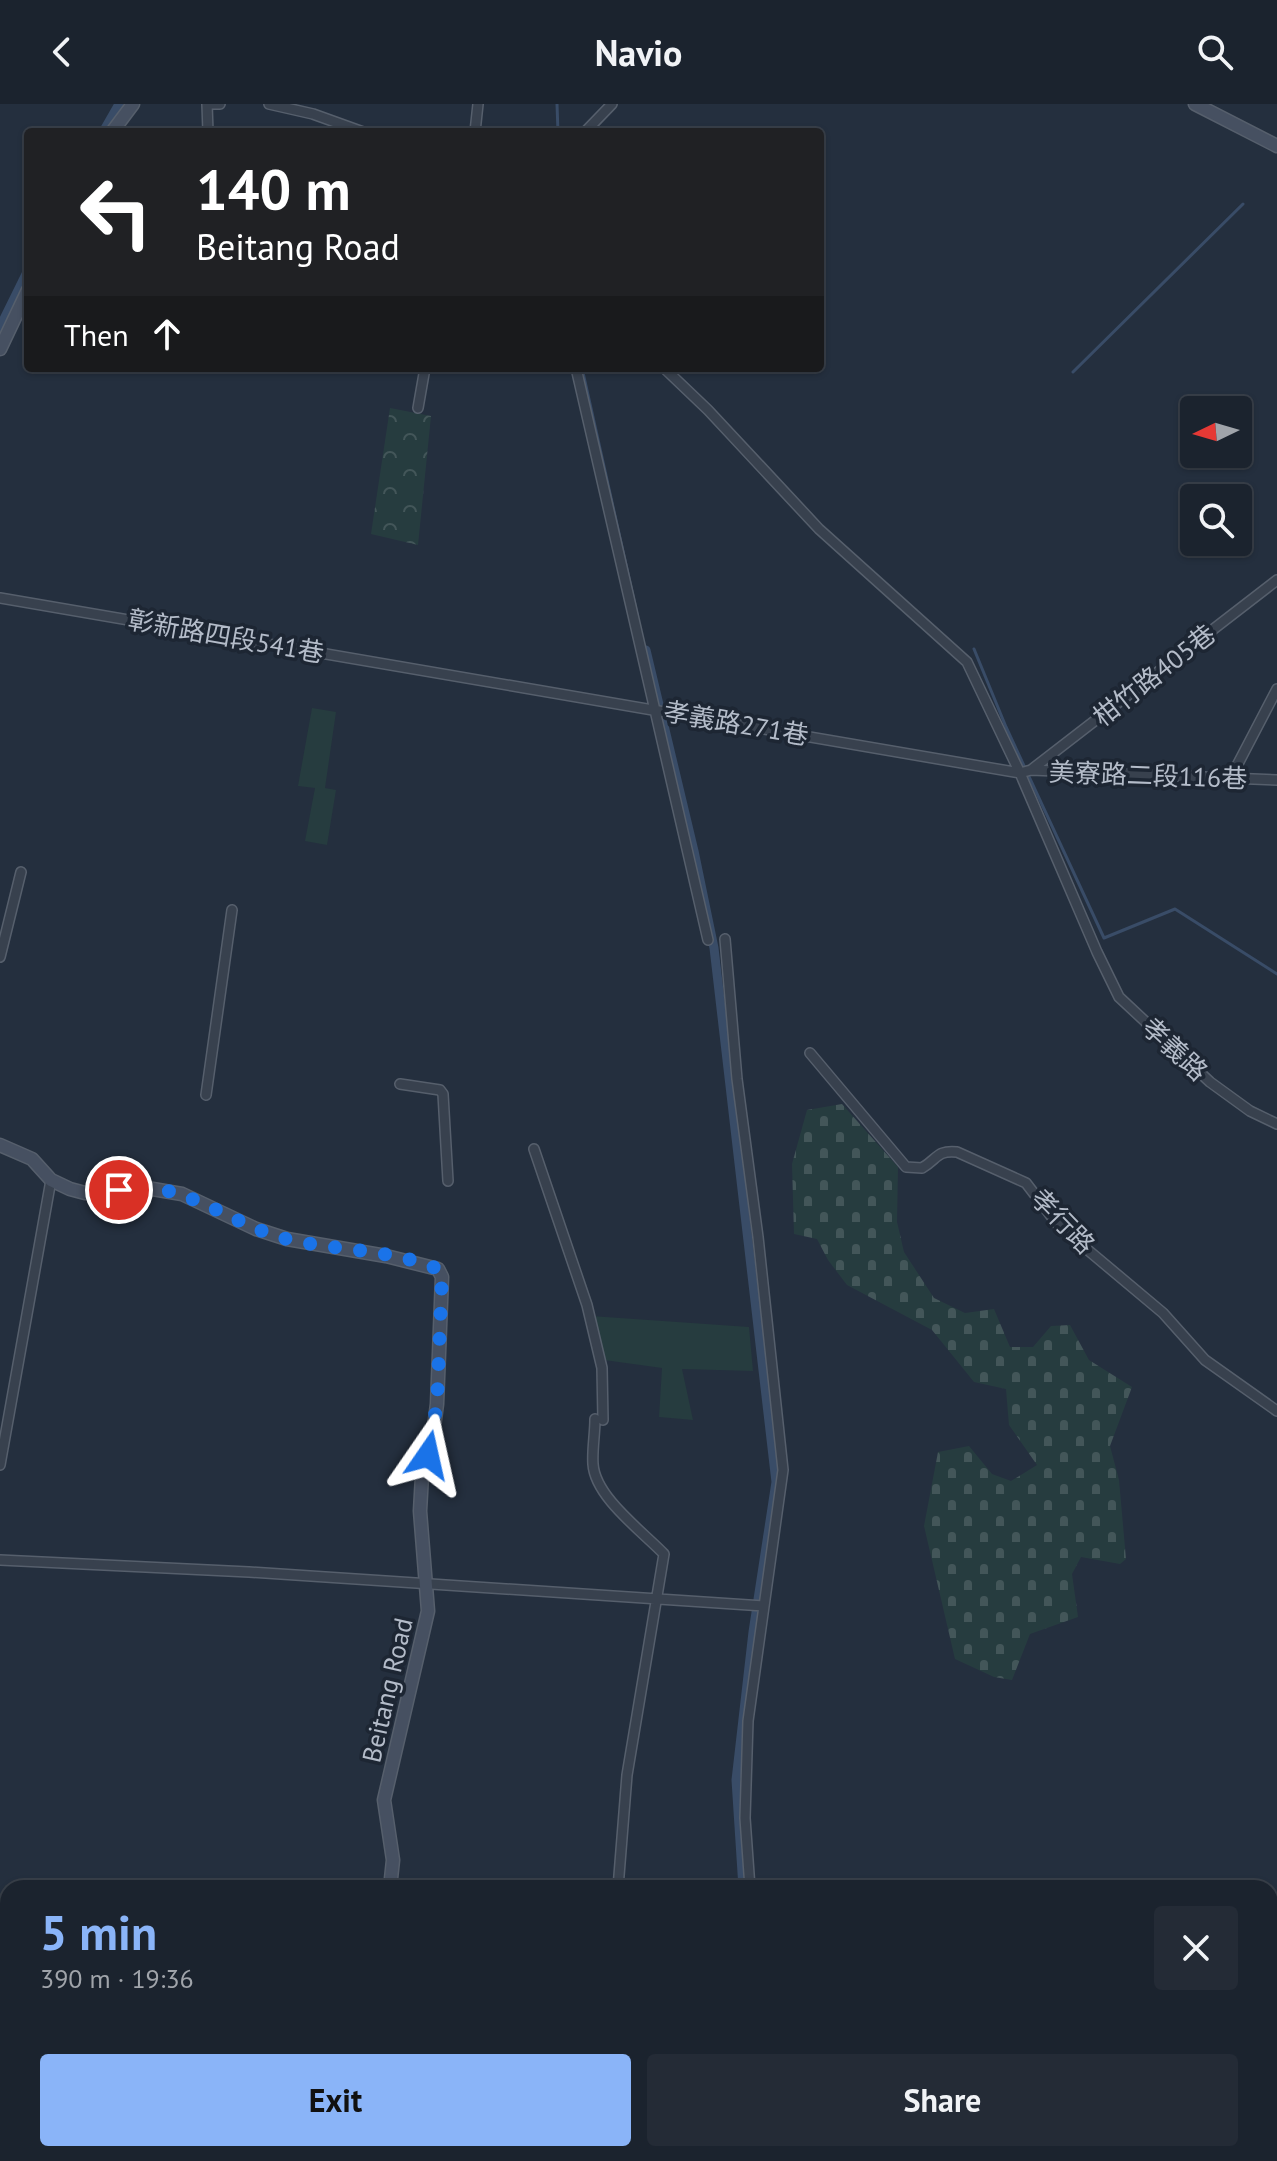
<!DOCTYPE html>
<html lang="en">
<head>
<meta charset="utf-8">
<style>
	:root { --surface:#1b232e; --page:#242b36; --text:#f1f3f6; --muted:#a0a4aa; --line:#39404a; --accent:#8ab4f8 }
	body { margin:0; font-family:"PT Sans","Noto Sans TC",sans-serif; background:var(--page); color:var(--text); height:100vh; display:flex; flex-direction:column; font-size:30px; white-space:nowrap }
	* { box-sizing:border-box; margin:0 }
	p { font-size:26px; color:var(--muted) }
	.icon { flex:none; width:44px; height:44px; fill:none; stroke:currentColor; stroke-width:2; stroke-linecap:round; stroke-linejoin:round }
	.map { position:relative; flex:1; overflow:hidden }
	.drawer { position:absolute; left:0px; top:1776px; width:1278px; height:282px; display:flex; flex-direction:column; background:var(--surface); border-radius:24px 24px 0 0; box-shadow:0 2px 6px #0004,0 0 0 2px var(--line) }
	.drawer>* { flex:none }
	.hud { position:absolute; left:24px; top:24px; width:800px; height:244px; border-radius:8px; box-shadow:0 2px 6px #0004,0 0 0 2px var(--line); background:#202124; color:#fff; overflow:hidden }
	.needle { width:52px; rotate:265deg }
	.controls { position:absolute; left:1180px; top:292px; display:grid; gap:16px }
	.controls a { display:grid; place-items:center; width:72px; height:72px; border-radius:8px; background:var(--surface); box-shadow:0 2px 6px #0004,0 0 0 2px var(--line); font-size:40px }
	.pin { position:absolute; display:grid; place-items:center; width:68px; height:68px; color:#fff; margin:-34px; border:4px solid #fff; border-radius:50%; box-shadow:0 2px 8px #0007 }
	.me { position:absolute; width:88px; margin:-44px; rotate:11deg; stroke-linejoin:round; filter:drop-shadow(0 0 6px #0008) }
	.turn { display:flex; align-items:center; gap:28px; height:168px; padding:0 40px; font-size:36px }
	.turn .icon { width:104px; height:104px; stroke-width:2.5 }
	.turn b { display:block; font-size:56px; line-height:68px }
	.then { display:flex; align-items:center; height:76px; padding:0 40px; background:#0003; gap:16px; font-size:30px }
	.round { display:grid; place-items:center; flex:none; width:84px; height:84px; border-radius:8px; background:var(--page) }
	.summary { display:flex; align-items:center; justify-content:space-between; height:136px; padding:0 40px }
	h1 { font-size:48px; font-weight:700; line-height:60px; color:var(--accent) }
	.primary-button { display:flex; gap:16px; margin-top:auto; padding:16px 40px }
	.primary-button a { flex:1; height:92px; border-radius:8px; background:var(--accent); color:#111; font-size:32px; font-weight:700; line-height:92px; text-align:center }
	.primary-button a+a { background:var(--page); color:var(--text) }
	header { display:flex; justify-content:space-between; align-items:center; height:104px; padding:0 40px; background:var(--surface); font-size:36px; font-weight:700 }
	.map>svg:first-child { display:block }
	.grass { fill:#263c3f }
	.cemetery { fill:url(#cemetery-stones) }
	.park { fill:url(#park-crowns) }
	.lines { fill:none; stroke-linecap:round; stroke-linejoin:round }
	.stream { stroke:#394c67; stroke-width:3 }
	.canal { stroke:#394c67; stroke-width:9 }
	.street-casing { stroke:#565f6c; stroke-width:12 }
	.secondary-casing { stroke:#565f6c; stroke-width:15 }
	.street { stroke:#38414e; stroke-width:9 }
	.secondary { stroke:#465061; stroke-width:12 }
	.route { stroke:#1a73e8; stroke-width:14; stroke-dasharray:0 25.2 }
	.labels { text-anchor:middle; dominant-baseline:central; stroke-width:7; stroke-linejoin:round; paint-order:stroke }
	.street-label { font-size:26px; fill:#b4bcc9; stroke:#1d2633 }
</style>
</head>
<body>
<header><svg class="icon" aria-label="back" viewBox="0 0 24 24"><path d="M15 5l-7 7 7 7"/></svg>Navio<svg class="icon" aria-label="search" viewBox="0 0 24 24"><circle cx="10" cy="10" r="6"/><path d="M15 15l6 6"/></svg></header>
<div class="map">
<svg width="1277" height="2057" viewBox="0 0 1277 2057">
	<defs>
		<pattern id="cemetery-stones" width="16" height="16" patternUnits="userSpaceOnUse" patternTransform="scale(2)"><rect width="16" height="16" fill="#263c3f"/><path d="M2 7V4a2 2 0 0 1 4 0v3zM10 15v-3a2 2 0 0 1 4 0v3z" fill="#435659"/></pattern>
		<pattern id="park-crowns" width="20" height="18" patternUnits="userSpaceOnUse" patternTransform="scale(2)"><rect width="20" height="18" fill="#263c3f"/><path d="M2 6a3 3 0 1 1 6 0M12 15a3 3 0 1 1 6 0" fill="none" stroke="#435659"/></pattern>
	</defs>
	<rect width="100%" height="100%" fill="#242f3e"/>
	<path class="grass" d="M312 604 336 608 325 684 336 686 327 741 305 737 315 684 298 682Z
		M591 1212 749 1223 753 1267 682 1265 693 1316 659 1313 662 1264 604 1256Z"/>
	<path class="cemetery" d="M842 1000 898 1063 897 1118 904 1148 934 1194 965 1209 994 1205 1010 1243H1033L1051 1222 1070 1221 1089 1256 1132 1283 1110 1342 1119 1376 1126 1455 1120 1460 1081 1453 1072 1470 1078 1513 1030 1530 1012 1576 994 1573 955 1555 924 1422 938 1348 969 1342 992 1370 1011 1377 1037 1361 1009 1321 1006 1285 974 1278 932 1226 847 1181 828 1156 817 1135 794 1130 792 1060 807 1006Z"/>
	<path class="park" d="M390 304 431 312 418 441 371 430Z"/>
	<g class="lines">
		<path class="stream" d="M557 0 558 28
			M582 264 637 510
			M1073 268 1243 100
			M974 545 1006 623 1104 834 1175 805 1277 870"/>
		<path class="canal" d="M103 28 119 0
			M0 223 28 166
			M646 546 694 747 714 844 776 1378 753 1528 736 1676 743 1784
			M637 2057 638 2050"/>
		<defs>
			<path id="street" d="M207 0 208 28
				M210 0H220
				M269 0 313 10 363 28
				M237 28H239
				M475 28 478 0
				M585 28 612 0
				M576 264 708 836
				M664 264 708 306 819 425 967 558 1020 669 1097 848 1119 893 1210 978 1250 1007 1277 1020
				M418 304 425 264
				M0 494 1020 669 1031 666 1277 676
				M1031 666 1277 476
				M1230 675 1277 585
				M725 835 737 975 758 1133 783 1366 748 1617 745 1714 750 1784
				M0 853 21 768
				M810 949 906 1063 922 1064C938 1055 936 1046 957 1048L1026 1079 1058 1121 1163 1209 1205 1256 1277 1307
				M400 980 440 986 443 990 448 1077
				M206 991 232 806
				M534 1045 587 1201 602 1264 603 1316
				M595 1315C595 1330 592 1346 593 1360 595 1393 642 1427 664 1450L627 1671 618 1784
				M0 1361 51 1076
				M0 1456 249 1468 764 1502
				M1270 1841 1277 1817
				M439 2050 441 2057
				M692 2050 711 2057
				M902 2050 921 2057
				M628 2057 629 2050
				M1204 2057 1206 2050"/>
			<path id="secondary" d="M1195 0 1277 42
				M112 28 133 0
				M0 245 28 186
				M0 1041 32 1055 51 1076 70 1085 85 1089H103L135 1082 182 1090 256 1125 287 1135 386 1152 438 1165 442 1173 437 1300 433 1331 422 1372 420 1407 428 1507 384 1696 393 1756 390 1784
				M0 1851 8 1853
				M707 2050 714 2057"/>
		</defs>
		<use href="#street" class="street-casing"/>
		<use href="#secondary" class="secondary-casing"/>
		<use href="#street" class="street"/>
		<use href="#secondary" class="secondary"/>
	</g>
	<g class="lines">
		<path class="route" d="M119 1086C180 1072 231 1122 287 1135 336 1147 391 1145 438 1165L442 1173 437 1300 428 1351"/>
	</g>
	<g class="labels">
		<g class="street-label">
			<text transform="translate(226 532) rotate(10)">彰新路四段541巷</text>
			<text transform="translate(1154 571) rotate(-38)">柑竹路405巷</text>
			<text transform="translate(736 619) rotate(10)">孝義路271巷</text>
			<text transform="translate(1148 671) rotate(2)">美寮路二段116巷</text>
			<text transform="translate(1175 945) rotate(43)">孝義路</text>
			<text transform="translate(1063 1117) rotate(46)">孝行路</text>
			<text transform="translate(387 1586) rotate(-77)">Beitang Road</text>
		</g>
	</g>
</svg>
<div class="controls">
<a><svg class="needle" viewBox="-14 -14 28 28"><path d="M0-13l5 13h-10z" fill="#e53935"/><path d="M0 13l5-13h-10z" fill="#a0a4aa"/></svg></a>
<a><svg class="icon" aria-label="search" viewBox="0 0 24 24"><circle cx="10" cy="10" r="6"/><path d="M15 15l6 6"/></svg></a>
</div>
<div class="pin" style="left:119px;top:1086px;background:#d93025"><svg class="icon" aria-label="arrive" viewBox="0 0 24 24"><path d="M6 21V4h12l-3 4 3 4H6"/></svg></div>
<svg class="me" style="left:428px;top:1351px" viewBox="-20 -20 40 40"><path d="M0-17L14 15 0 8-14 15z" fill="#1a73e8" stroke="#fff" stroke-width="4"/></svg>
<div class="hud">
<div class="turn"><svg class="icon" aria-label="left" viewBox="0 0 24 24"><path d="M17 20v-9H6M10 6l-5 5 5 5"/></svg><div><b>140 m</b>Beitang Road</div></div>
<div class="then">Then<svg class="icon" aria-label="ahead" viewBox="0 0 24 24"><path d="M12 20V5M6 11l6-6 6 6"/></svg></div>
</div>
<section class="drawer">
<div class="summary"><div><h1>5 min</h1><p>390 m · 19:36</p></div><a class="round"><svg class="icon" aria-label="close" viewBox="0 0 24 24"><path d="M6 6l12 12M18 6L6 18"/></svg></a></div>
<div class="primary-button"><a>Exit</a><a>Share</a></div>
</section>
</div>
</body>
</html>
